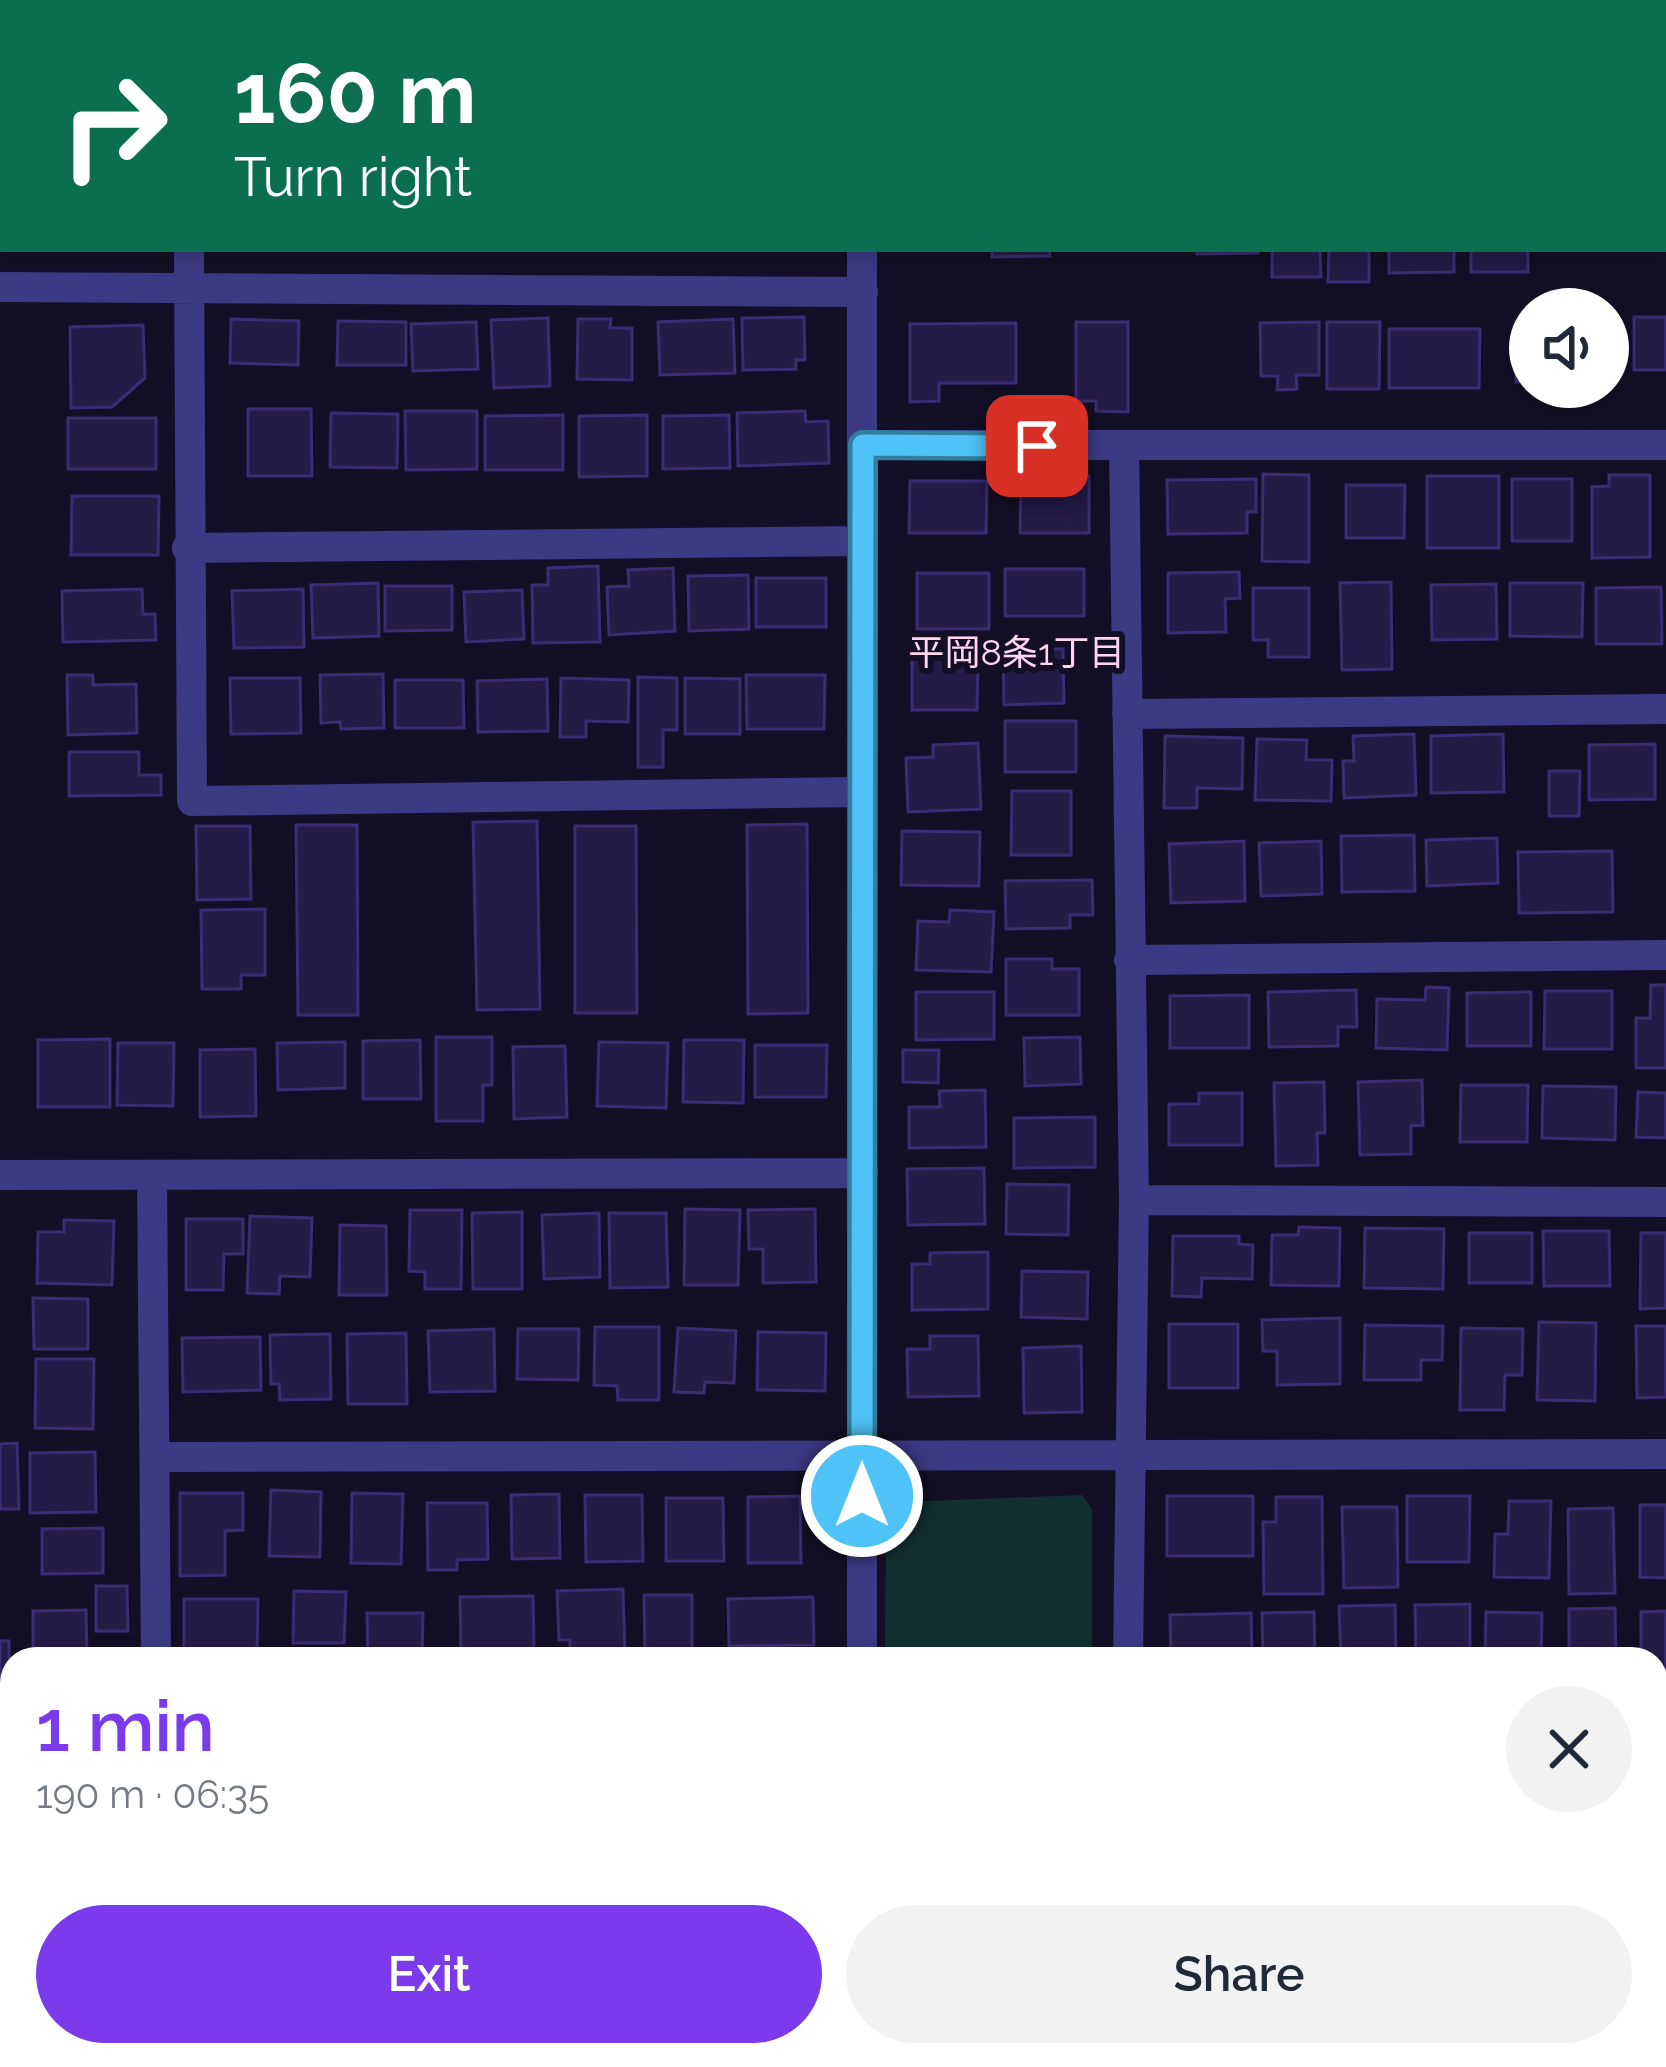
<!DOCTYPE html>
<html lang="en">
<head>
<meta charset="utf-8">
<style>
	:root { --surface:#fff; --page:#f2f2f3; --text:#1f2937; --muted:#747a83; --accent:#7c3aed }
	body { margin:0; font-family:Raleway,"Noto Sans JP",sans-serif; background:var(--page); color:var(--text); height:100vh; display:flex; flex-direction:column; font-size:45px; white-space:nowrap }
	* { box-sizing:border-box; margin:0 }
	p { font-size:39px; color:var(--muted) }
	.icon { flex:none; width:66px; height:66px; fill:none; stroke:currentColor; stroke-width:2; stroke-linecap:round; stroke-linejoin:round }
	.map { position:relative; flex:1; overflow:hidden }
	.drawer { position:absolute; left:0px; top:1647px; width:1668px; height:420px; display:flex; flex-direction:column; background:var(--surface); border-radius:36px 36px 0 0; box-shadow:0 6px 18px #0003 }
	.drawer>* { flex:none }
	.banner { position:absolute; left:0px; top:0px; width:1668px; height:252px; box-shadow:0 6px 18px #0003; background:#0b6e4f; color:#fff; overflow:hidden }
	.controls { position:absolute; left:1509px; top:288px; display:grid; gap:24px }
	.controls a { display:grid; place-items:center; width:120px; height:120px; border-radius:50%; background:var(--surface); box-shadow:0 6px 18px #0003; font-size:60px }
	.pin { position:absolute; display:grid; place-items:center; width:102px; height:102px; color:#fff; margin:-51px; border-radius:24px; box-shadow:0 6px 18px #0006 }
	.me { position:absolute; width:132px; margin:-66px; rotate:0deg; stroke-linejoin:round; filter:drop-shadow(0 0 9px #0008) }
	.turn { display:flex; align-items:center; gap:42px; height:252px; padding:0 36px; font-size:54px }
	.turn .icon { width:156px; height:156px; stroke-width:2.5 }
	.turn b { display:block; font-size:84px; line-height:102px }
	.round { display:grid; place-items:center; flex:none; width:126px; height:126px; border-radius:63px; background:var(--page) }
	.headline { display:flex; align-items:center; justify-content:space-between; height:204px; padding:0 36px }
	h1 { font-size:72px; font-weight:600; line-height:90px; color:var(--accent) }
	.cta { display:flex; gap:24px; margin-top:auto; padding:24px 36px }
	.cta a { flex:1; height:138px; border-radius:72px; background:var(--accent); color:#fff; font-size:48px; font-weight:600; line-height:138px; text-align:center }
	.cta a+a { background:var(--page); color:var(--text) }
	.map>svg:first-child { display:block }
	.green { fill:#12302f }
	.building { fill:#241b47; stroke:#3b2d73; stroke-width:3 }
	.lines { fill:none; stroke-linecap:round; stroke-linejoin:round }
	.minor { stroke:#3d3a85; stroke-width:30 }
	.route-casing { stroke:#337fa1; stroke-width:30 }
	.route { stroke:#4fc3f7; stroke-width:21 }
	.labels { text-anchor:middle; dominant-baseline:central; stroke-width:12; stroke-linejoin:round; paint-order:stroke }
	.neighbourhood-label { font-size:36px; fill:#ffd6f0; stroke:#130f26 }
</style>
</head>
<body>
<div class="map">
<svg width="1666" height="2067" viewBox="0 0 1666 2067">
	<rect width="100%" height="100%" fill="#130f26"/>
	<path class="green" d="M1082 1495 1092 1509V1659H885L886 1517 902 1502Z"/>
	<path class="building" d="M992 249H1049L1050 256 992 257Z
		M1196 249H1258V253L1197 254Z
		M1272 249H1320L1321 277H1272Z
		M1329 249H1369V282H1328Z
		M1389 249H1454V272L1389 273Z
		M1471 249H1528V272H1471Z
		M804 317 805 360H796V369L743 370 742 318Z
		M1634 317H1666V370H1634Z
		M548 318 550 386 494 388 491 320Z
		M231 319 299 321 298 365 230 363Z
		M578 319H611L610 328H632V380L577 379Z
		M733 319 735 373 660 375 658 322Z
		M338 321 406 322V365H337Z
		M476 322 478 369 413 371 411 324Z
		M1076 322H1128V412L1096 411V401H1076Z
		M1319 322V375H1296L1297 389 1277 390 1278 376H1261L1260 323Z
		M1327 322H1380L1379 389H1327Z
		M1516 322H1530V382H1516Z
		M1016 323V383H939V401L910 402V324Z
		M143 325 145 378 112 407 71 408 70 327Z
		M1389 329H1480L1479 388H1389Z
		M248 409H311L312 476H248Z
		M405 411H477V469L406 470Z
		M805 411 806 422 828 421 829 463 738 466 737 413Z
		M331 413 398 414 397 468 330 467Z
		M563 415V470H485V416Z
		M647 415V476L579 477V416Z
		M729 415 730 468 663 469V416Z
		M68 418H156V469H68Z
		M1263 474 1309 475V562L1262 561Z
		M1021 475 1089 476V533H1020Z
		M1609 475H1650V557L1592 558V487L1609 486Z
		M1427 476H1499V548H1427Z
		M1256 479V512H1247V533L1168 534 1167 480Z
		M1512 479H1572V541H1512Z
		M910 481H987L986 533H909Z
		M1346 485H1405L1404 538H1346Z
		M72 496H159L158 555H71Z
		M598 566 600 642 533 643 532 585H548V568Z
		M673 568 675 631 609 635 607 587 629 586 628 570Z
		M1005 569H1084V616H1005Z
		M1239 572 1240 598 1225 599 1226 632 1168 633V573Z
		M917 573H989V629H917Z
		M748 575 749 629 689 631 688 576Z
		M756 578H826V627H756Z
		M1391 582 1392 669 1342 670 1340 583Z
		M378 583 379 636 313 638 311 585Z
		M1510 583H1583L1582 637 1510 636Z
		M1496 584 1497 639 1432 640 1431 585Z
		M385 586H452V630L385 631Z
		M1661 587 1662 644H1596V588Z
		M1253 588H1309V657H1268V640H1253Z
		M142 589 143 614H155L156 640 63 642 62 591Z
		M303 589 304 647 234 648 232 591Z
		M522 590 524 639 466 642 464 592Z
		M1003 649H1063L1064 703 1004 705Z
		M912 656 978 657 977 710H912Z
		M383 674 384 728 341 729 340 722 321 723 320 675Z
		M67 675H93V685L136 684 137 733 68 735Z
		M746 675H825L824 729H747Z
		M638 677 677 678V730H663V767H638Z
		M230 678H300L301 733 231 734Z
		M561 678 629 680 628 722 586 721V737H560Z
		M685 678 740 679V734H685Z
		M547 679 548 731 478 732 477 681Z
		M395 680H463L464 728H395Z
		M1005 721H1076V772H1005Z
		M1414 734 1416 795 1344 798 1343 761H1354L1353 736Z
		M1503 734 1504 792 1431 793V736Z
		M1165 736 1243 738 1242 789 1197 788V808H1164Z
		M1257 739 1307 740 1306 760H1332L1331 801 1255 800Z
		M978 743 981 809 908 812 906 758 933 757V745Z
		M1655 744V799L1589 800V745Z
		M69 752H139V775H161V795L69 796Z
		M1549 771H1580L1579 816H1549Z
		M1012 791H1071V855H1011Z
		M537 821 540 1009 477 1010 473 822Z
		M807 824 808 1013 748 1014 747 825Z
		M296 825H357L358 1015H298Z
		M196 826H250L251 899 197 900Z
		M575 826H636L637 1013H575Z
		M902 831 980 832 979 886 901 885Z
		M1414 835 1415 891 1342 892 1341 836Z
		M1497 838 1498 883 1427 886 1426 840Z
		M1244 841 1245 901 1171 903 1169 844Z
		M1321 841 1322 894 1261 896 1259 843Z
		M1612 851 1613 912 1519 913 1518 852Z
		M1092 880 1093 915H1070V928L1006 929 1005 881Z
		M265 909V975H241V989H202L201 910Z
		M950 910 994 912 991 972 916 970 918 921 949 922Z
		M1006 959H1052V969H1079V1015H1006Z
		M1651 985H1666V1068H1636V1018H1650Z
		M1426 987 1449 988 1447 1050 1376 1048 1377 999 1425 1000Z
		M1356 990 1357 1027H1338V1046L1269 1047 1268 992Z
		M1545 991H1612V1049H1544Z
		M916 992H994V1039L916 1040Z
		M1531 992V1046H1467V993Z
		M1249 995V1048H1170V996Z
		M436 1037H492V1085H483V1121H436Z
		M1080 1037 1081 1084 1025 1086 1024 1038Z
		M110 1039V1107H38V1040Z
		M420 1040 421 1099H363V1041Z
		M684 1040H744L743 1103 683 1102Z
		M345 1042V1088L278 1090 277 1043Z
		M599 1042 668 1043 666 1108 597 1106Z
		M118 1043H174L173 1106 117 1105Z
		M755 1045H827L826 1097H755Z
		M565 1046 567 1117 514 1119 513 1047Z
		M255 1049 256 1116 200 1117V1050Z
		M903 1050H939L938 1083 903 1082Z
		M1422 1080 1423 1125 1411 1126V1154L1360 1155 1358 1082Z
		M1324 1082 1325 1133H1317L1318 1165 1276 1166 1274 1083Z
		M1461 1085H1528L1527 1142H1460Z
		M1543 1086 1616 1087 1615 1140 1542 1138Z
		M985 1090 986 1147 909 1148V1107H940L939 1091Z
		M1638 1092 1666 1093V1138L1636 1137Z
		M1199 1093H1242V1145H1169V1104H1199Z
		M1095 1117V1167L1014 1168V1118Z
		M984 1168 985 1224 908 1225 907 1169Z
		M1007 1184 1069 1185 1068 1235 1006 1234Z
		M685 1209 740 1210 738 1285H684Z
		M815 1209 816 1282 763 1283V1249H749L748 1210Z
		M410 1210H462L461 1289H425V1272L409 1271Z
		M522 1212V1289H473L472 1213Z
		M599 1213 600 1277 544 1279 542 1215Z
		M609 1213H666L668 1287 610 1288Z
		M250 1216 312 1218 310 1277 280 1276 279 1294 247 1293Z
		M186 1219H243V1254H224L223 1290H186Z
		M64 1220 114 1221 112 1285 37 1283 38 1232H64Z
		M340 1225 386 1226 387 1295H339Z
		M1299 1227 1340 1228 1339 1286 1271 1285 1272 1235H1298Z
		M1365 1228 1444 1229 1443 1289 1364 1288Z
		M1543 1231H1609L1610 1286H1544Z
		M1469 1233H1532V1283H1469Z
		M1641 1233H1666V1308L1640 1309Z
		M1173 1236H1239V1244L1253 1245 1252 1279 1202 1278 1201 1297 1172 1296Z
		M988 1252V1309L912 1310V1264H930V1253Z
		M1022 1271 1088 1272 1087 1319 1021 1317Z
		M33 1298 88 1299V1349H34Z
		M1340 1318V1384L1277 1385V1351H1263L1262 1320Z
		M1539 1322 1596 1323 1595 1401 1537 1400Z
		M1169 1324H1238V1388H1169Z
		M1365 1325 1443 1326 1442 1360H1421V1380H1364Z
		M1636 1326H1666V1397L1637 1398Z
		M595 1327H659V1400H618L617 1386 594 1385Z
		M678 1328 736 1331 734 1383 705 1382 704 1393 674 1392Z
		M1461 1328 1523 1329 1522 1375H1505L1504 1410H1460Z
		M494 1329 495 1391 430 1392 428 1331Z
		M518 1329H579L578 1380 517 1379Z
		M758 1332 826 1333 825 1391 757 1390Z
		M406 1333 407 1404H348L347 1334Z
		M330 1334 331 1399 280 1400 279 1384H271L270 1335Z
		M930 1336H978L979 1396 908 1397 907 1349H930Z
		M260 1337 261 1390 183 1392 182 1338Z
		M1081 1346 1082 1412 1024 1413 1023 1348Z
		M36 1359H94L93 1429 35 1428Z
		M17 1443 19 1509H0V1444Z
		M95 1452 96 1512 30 1513V1453Z
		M271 1490 321 1492 320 1557 269 1556Z
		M180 1493H243V1530L225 1531V1575L180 1576Z
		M352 1493 403 1494 401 1564 351 1563Z
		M559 1494 560 1558 512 1559 511 1495Z
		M585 1495H642L643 1561 586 1562Z
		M800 1496 801 1563H748V1497Z
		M1167 1496H1253V1556H1167Z
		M1407 1496H1470L1469 1562H1407Z
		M1276 1497H1322L1323 1594H1264L1263 1522H1276Z
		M666 1498H723L724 1561H666Z
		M1509 1501H1551L1549 1578 1494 1577 1495 1534H1508Z
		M427 1503H487L488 1559 457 1560V1570H428Z
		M1640 1505H1666V1578L1640 1577Z
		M1342 1507H1397L1398 1587 1344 1588Z
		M1613 1508 1615 1593 1569 1594 1568 1509Z
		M103 1528V1573L42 1574V1529Z
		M96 1586H127L128 1631H96Z
		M623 1589 625 1655 570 1657V1640H559L557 1591Z
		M294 1591 346 1592 344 1643H293Z
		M644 1595H692V1653L645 1659Z
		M533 1596 534 1651H461L460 1597Z
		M813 1597 814 1645 729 1646 728 1599Z
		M184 1599H258L257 1654H184Z
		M1470 1604V1659H1416L1415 1605Z
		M1395 1605 1396 1659H1341L1339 1606Z
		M1615 1608 1616 1659H1569V1609Z
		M86 1610 87 1659H33V1611Z
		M1666 1611V1685H1656V1659H1641V1612Z
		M1314 1612 1315 1659H1263L1262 1613Z
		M1486 1612 1542 1613 1541 1659H1485Z
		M367 1613H423L422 1658H368Z
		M1251 1613 1252 1659H1171L1170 1615Z
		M0 1641H9V1699H0Z
		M1656 1776H1666V1852H1656Z
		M1656 1880H1666V1939H1656Z
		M185 2055H234V2067H184Z
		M281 2055H332V2067H281Z
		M356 2055H407V2067H356Z
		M422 2055H488V2067H422Z
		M508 2055H563V2067H508Z
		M590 2055H644V2067H591Z
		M671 2055H730V2067H671Z
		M740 2055H800V2067H740Z
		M998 2055 999 2067H918V2056Z
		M1010 2055H1072V2067H1010Z
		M1179 2055H1252V2067H1179Z
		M1259 2055H1333V2067H1259Z
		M1343 2055H1413V2067H1343Z
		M1424 2055H1489L1490 2067H1424Z
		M1496 2055H1565V2067H1496Z
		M1571 2055H1645L1644 2067H1570Z"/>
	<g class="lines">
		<path class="minor" d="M181 0V3
			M863 0 864 3
			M1665 155H1666
			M189 249 192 801 862 792
			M862 249V1659
			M0 287 863 292
			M863 445H1666
			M1124 446 1134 1200 1128 1659
			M187 548 863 541
			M1127 714 1666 709
			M1129 960 1666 955
			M0 1175 863 1173
			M152 1176 156 1659
			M1134 1200 1666 1202
			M155 1457 1666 1454
			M1656 1741H1666
			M1656 2008H1666
			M160 2055V2067
			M863 2067V2055
			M1132 2067V2055"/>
	</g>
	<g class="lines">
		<defs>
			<path id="route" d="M862 1496 863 445 1037 446"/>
		</defs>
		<use href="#route" class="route-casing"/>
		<use href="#route" class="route"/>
	</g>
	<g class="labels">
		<g class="neighbourhood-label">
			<text x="1017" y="652">平岡8条1丁目</text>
		</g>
	</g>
</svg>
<div class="controls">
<a><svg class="icon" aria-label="sound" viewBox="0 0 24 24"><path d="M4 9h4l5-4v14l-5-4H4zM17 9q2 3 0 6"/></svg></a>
</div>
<div class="pin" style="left:1037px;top:446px;background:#d93025"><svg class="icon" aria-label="arrive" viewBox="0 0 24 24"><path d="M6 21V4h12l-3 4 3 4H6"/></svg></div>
<svg class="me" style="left:862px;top:1496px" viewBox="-20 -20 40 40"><circle r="17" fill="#4fc3f7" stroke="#fff" stroke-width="3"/><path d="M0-11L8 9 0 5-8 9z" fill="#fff"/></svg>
<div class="banner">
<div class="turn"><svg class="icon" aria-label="right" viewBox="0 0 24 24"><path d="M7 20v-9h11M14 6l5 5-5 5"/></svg><div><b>160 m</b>Turn right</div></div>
</div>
<section class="drawer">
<div class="headline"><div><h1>1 min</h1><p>190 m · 06:35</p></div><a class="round"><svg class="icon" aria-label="close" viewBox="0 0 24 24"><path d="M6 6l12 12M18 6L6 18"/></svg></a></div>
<div class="cta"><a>Exit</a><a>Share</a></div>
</section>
</div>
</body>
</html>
